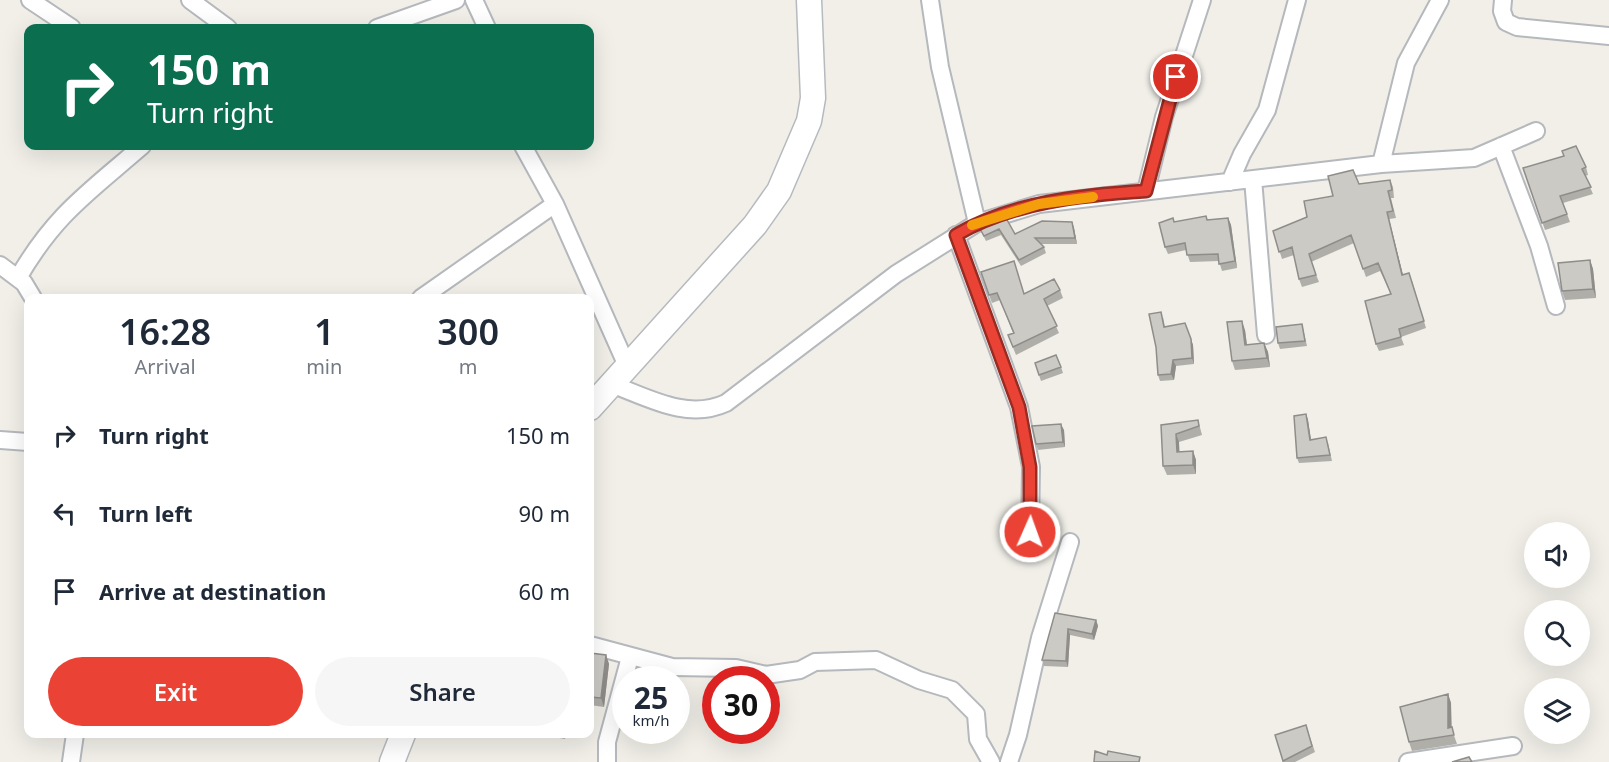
<!DOCTYPE html>
<html lang="en">
<head>
<meta charset="utf-8">
<style>
	:root { --surface:#fff; --page:#f6f6f7; --text:#1f2937; --muted:#747a83; --accent:#ea4335 }
	body { margin:0; font-family:"Noto Sans",sans-serif; background:var(--page); color:var(--text); height:100vh; display:flex; flex-direction:column; font-size:22px; white-space:nowrap }
	* { box-sizing:border-box; margin:0 }
	p { font-size:20px; color:var(--muted) }
	.icon { flex:none; width:33px; height:33px; fill:none; stroke:currentColor; stroke-width:2; stroke-linecap:round; stroke-linejoin:round }
	.map { position:relative; flex:1; overflow:hidden }
	.drawer { position:absolute; left:24px; top:294px; width:570px; height:444px; display:flex; flex-direction:column; background:var(--surface); border-radius:12px; box-shadow:0 6px 24px #0002 }
	.drawer>* { flex:none }
	.top-card { position:absolute; left:24px; top:24px; width:570px; height:126px; border-radius:12px; box-shadow:0 6px 24px #0002; background:#0b6e4f; color:#fff; overflow:hidden }
	.tools { position:absolute; left:1524px; top:522px; display:grid; gap:12px }
	.tools a { display:grid; place-items:center; width:66px; height:66px; border-radius:50%; background:var(--surface); box-shadow:0 6px 24px #0002; font-size:30px }
	.speed { position:absolute; left:612px; top:666px; display:flex; gap:12px; font-size:30px; font-weight:700; text-align:center }
	.speed>* { display:grid; place-content:center; width:78px; height:78px; border-radius:50%; background:var(--surface); box-shadow:0 6px 24px #0002; line-height:1 }
	.speed small { font-size:15px; font-weight:400 }
	.speed .limit { border:9px solid #d22; background:#fff; color:#111 }
	.pin { position:absolute; display:grid; place-items:center; width:51px; height:51px; color:#fff; margin:-26px; border:3px solid #fff; border-radius:50%; box-shadow:0 2px 6px #0007 }
	.me { position:absolute; width:66px; margin:-33px; rotate:2deg; stroke-linejoin:round; filter:drop-shadow(0 0 4px #0008) }
	.turn { display:flex; align-items:center; gap:21px; height:126px; padding:0 24px; font-size:27px }
	.turn .icon { width:78px; height:78px; stroke-width:2.5 }
	.turn b { display:block; font-size:42px; line-height:51px }
	.eta { display:flex; justify-content:space-evenly; align-items:center; height:102px; text-align:center }
	.eta b { font-size:36px; font-weight:600; line-height:42px }
	.primary-button { display:flex; gap:12px; margin-top:auto; padding:12px 24px }
	.primary-button a { flex:1; height:69px; border-radius:36px; background:var(--accent); color:#fff; font-size:24px; font-weight:600; line-height:69px; text-align:center }
	.primary-button a+a { background:var(--page); color:var(--text) }
	ul { padding:0; list-style:none }
	li { display:flex; align-items:center; gap:18px; height:78px; padding:0 24px }
	li div { flex:1 }
	li b { display:block; font-size:22px }
	li em { font-style:normal }
	.map>svg:first-child { display:block }
	.lines { fill:none; stroke-linecap:round; stroke-linejoin:round }
	.street-casing { stroke:#b5b8bc; stroke-width:20 }
	.secondary-casing { stroke:#b6babf; stroke-width:27 }
	.street { stroke:#fff; stroke-width:16 }
	.secondary { stroke:#fff; stroke-width:24 }
	.wall { fill:#afaea9 }
	.shaded-wall { fill:#8f8d8a }
	.building { fill:#cccac5; stroke:#8f8d8a; stroke-width:1.5 }
	.route-casing { stroke:#982c22; stroke-width:15 }
	.route { stroke:#ea4335; stroke-width:10 }
	.slow { stroke:#f59e0b; stroke-width:10 }
</style>
</head>
<body>
<div class="map">
<svg width="1609" height="762" viewBox="0 0 1609 762">
	<rect width="100%" height="100%" fill="#f1efe8"/>
	<g class="lines">
		<defs>
			<path id="street" d="M30 0 72 28
				M190 0 228 28
				M474 0 487 28
				M930 0 940 67 977 223
				M1503 0 1502 11 1506 22 1517 27 1609 36
				M377 28 456 0
				M523 146 555 204 627 366
				M1501 146 1539 246 1556 306
				M1381 164 1474 158 1536 131
				M1253 179 1266 335
				M1230 182 1242 154 1267 110 1297 0
				M1146 191 1164 117 1202 0
				M956 235 1019 407 1031 467 1030 532
				M0 265 24 283 33 298
				M18 278C55 214 89 192 142 146
				M421 298 555 204
				M611 384C647 397 687 421 726 403L896 274 977 223 1039 204 1381 164 1406 63 1440 0
				M0 440 28 442
				M590 645 672 667 736 668 766 675 800 670 815 662 876 660 919 680 952 690 976 714 978 739 991 762
				M71 762 75 734
				M607 762V742L630 657
				M1009 762 1018 735 1040 638 1070 542
				M1408 762 1513 746"/>
			<path id="secondary" d="M590 408 755 225 779 191 809 121 813 98 809 0
				M392 762 403 734"/>
		</defs>
		<use href="#street" class="street-casing"/>
		<use href="#secondary" class="secondary-casing"/>
		<use href="#street" class="street"/>
		<use href="#secondary" class="secondary"/>
	</g>
	<path class="wall" d="M1586 167 1588 175 1585 176 1593 194 1563 203 1570 222 1545 230 1523 168Z
		M1390 180 1393 187 1394 198H1391L1396 218 1389 219 1403 275 1412 281 1426 328 1401 337 1404 345 1379 351 1376 344 1391 294 1380 271 1366 277 1354 243 1311 262 1319 282 1302 287 1299 279 1294 255 1282 259 1273 231 1307 217 1333 196 1359 184Z
		M1006 218 1015 234 1072 222 1074 228 1077 244H1040L1044 247 1046 253 1021 266 1001 235 986 241 979 227Z
		M1228 218 1231 225 1237 268 1222 271 1219 261 1190 262 1186 250 1168 254 1165 247 1174 222Z
		M1590 260 1593 269 1596 298 1565 300 1562 291Z
		M981 272 1024 294 1060 290 1063 298 1047 306 1059 333 1016 355 1008 335 1013 333 1000 300 992 303Z
		M1163 317 1165 327 1185 323 1193 345 1194 364 1176 366 1174 380 1160 381 1158 375Z
		M1302 324 1307 346 1280 349 1278 343Z
		M1245 330 1247 345 1264 343 1268 352 1270 367 1235 370 1232 361Z
		M1061 367 1063 373 1041 381 1039 375Z
		M1306 414 1308 420 1311 440 1328 443 1332 461 1299 463 1297 458Z
		M1198 420 1202 435 1179 442V452L1193 451 1196 460V474L1167 475 1163 466 1161 425Z
		M1064 430 1065 447 1038 450 1036 444Z
		M1055 613 1096 620 1098 626 1094 640 1070 635 1068 667 1044 666 1042 660Z
		M590 653 606 655 609 664 604 707 590 705Z
		M1448 694 1451 703V727L1457 744 1412 751 1409 742Z
		M1306 725 1315 752 1295 762H1283L1275 735Z
		M553 734H566L565 739 554 737Z"/>
	<path class="shaded-wall" d="M1387 212 1389 219 1405 283 1402 275Z
		M1228 218 1231 225 1237 268 1235 261Z
		M1072 222 1074 228 1077 244 1075 238Z
		M1590 260 1593 269 1596 298 1593 289Z
		M1242 321 1245 330 1248 354 1245 345Z
		M1191 339 1193 345 1194 364 1192 358Z
		M1264 343 1268 352 1270 367 1267 358Z
		M1173 360 1176 366 1174 380 1171 374Z
		M1306 414 1308 420 1312 446 1310 440Z
		M1061 424 1064 430 1065 447 1063 442Z
		M1176 434 1179 442 1180 461 1177 452Z
		M1193 451 1196 460V474L1193 465Z
		M1096 620 1098 626 1094 640 1092 634Z
		M1068 629 1070 635 1068 667 1066 661Z
		M606 655 609 664 604 707 601 698Z
		M1448 694 1451 703 1452 737 1448 728Z"/>
	<path class="building" d="M1576 146 1586 167 1582 169 1591 187 1560 196 1567 214 1542 223 1523 168 1564 156 1562 151Z
		M1353 170 1359 184 1390 180 1392 190 1388 191 1393 211 1387 212 1402 275 1409 273 1424 321 1399 329 1401 337 1376 344 1365 301 1391 294 1378 263 1363 269 1351 235 1309 254 1316 275 1299 279 1292 247 1279 252 1273 231 1307 217 1304 201 1333 196 1328 176Z
		M1206 216 1207 220 1228 218 1235 261 1219 264 1218 254 1187 255 1185 243 1165 247 1159 223 1173 218 1174 222Z
		M1006 218 1015 234 1042 221 1072 222 1075 238H1035L1044 247 1019 260 999 229 984 236 979 227Z
		M1590 260 1593 289 1562 291 1558 263Z
		M1014 261 1024 294 1054 279 1060 290 1044 299 1057 326 1013 347 1008 335 1014 333 997 293 989 295 981 272Z
		M1161 312 1164 327 1185 323 1191 339 1192 358 1173 360 1171 374 1158 375 1156 347 1149 314Z
		M1242 321 1245 345 1264 343 1267 358 1232 361 1227 322Z
		M1302 324 1305 341 1278 343 1276 327Z
		M1056 355 1061 367 1039 375 1035 363Z
		M1306 414 1310 440 1326 437 1330 455 1297 458 1294 416Z
		M1198 420 1199 426 1176 434 1177 452 1193 451V465L1163 466 1161 425Z
		M1061 424 1063 442 1036 444 1032 426Z
		M1534 552V561L1530 553Z
		M1055 613 1096 620 1092 634 1068 629 1066 661 1042 660Z
		M590 653 606 655 601 698 590 697Z
		M1448 694V728L1452 727 1454 735 1409 742 1400 707Z
		M1306 725 1312 746 1283 761 1275 735Z
		M1095 751 1107 755 1108 751 1140 757 1139 762H1094Z
		M1469 757 1472 762H1452Z"/>
	<g class="lines">
		<defs>
			<path id="route" d="M1030 532V467L1019 407 956 235C1012 202 1082 195 1146 191L1176 77"/>
		</defs>
		<use href="#route" class="route-casing"/>
		<use href="#route" class="route"/>
		<path class="slow" d="M972 225 1039 204 1093 197"/>
	</g>
</svg>
<div class="tools">
<a><svg class="icon" aria-label="sound" viewBox="0 0 24 24"><path d="M4 9h4l5-4v14l-5-4H4zM17 9q2 3 0 6"/></svg></a>
<a><svg class="icon" aria-label="search" viewBox="0 0 24 24"><circle cx="10" cy="10" r="6"/><path d="M15 15l6 6"/></svg></a>
<a><svg class="icon" aria-label="layers" viewBox="0 0 24 24"><path d="M12 4l9 5-9 5-9-5zM3 14l9 5 9-5"/></svg></a>
</div>
<div class="speed"><div>25<small>km/h</small></div><div class="limit">30</div></div>
<div class="pin" style="left:1176px;top:77px;background:#d93025"><svg class="icon" aria-label="arrive" viewBox="0 0 24 24"><path d="M6 21V4h12l-3 4 3 4H6"/></svg></div>
<svg class="me" style="left:1030px;top:532px" viewBox="-20 -20 40 40"><circle r="17" fill="#ea4335" stroke="#fff" stroke-width="3"/><path d="M0-11L8 9 0 5-8 9z" fill="#fff"/></svg>
<div class="top-card">
<div class="turn"><svg class="icon" aria-label="right" viewBox="0 0 24 24"><path d="M7 20v-9h11M14 6l5 5-5 5"/></svg><div><b>150 m</b>Turn right</div></div>
</div>
<section class="drawer">
<div class="eta">
<div><b>16:28</b><p>Arrival</p></div>
<div><b>1</b><p>min</p></div>
<div><b>300</b><p>m</p></div>
</div>
<ul>
<li><svg class="icon" aria-label="right" viewBox="0 0 24 24"><path d="M7 20v-9h11M14 6l5 5-5 5"/></svg><div><b>Turn right</b></div><em>150 m</em></li>
<li><svg class="icon" aria-label="left" viewBox="0 0 24 24"><path d="M17 20v-9H6M10 6l-5 5 5 5"/></svg><div><b>Turn left</b></div><em>90 m</em></li>
<li><svg class="icon" aria-label="arrive" viewBox="0 0 24 24"><path d="M6 21V4h12l-3 4 3 4H6"/></svg><div><b>Arrive at destination</b></div><em>60 m</em></li>
</ul>
<div class="primary-button"><a>Exit</a><a>Share</a></div>
</section>
</div>
</body>
</html>
